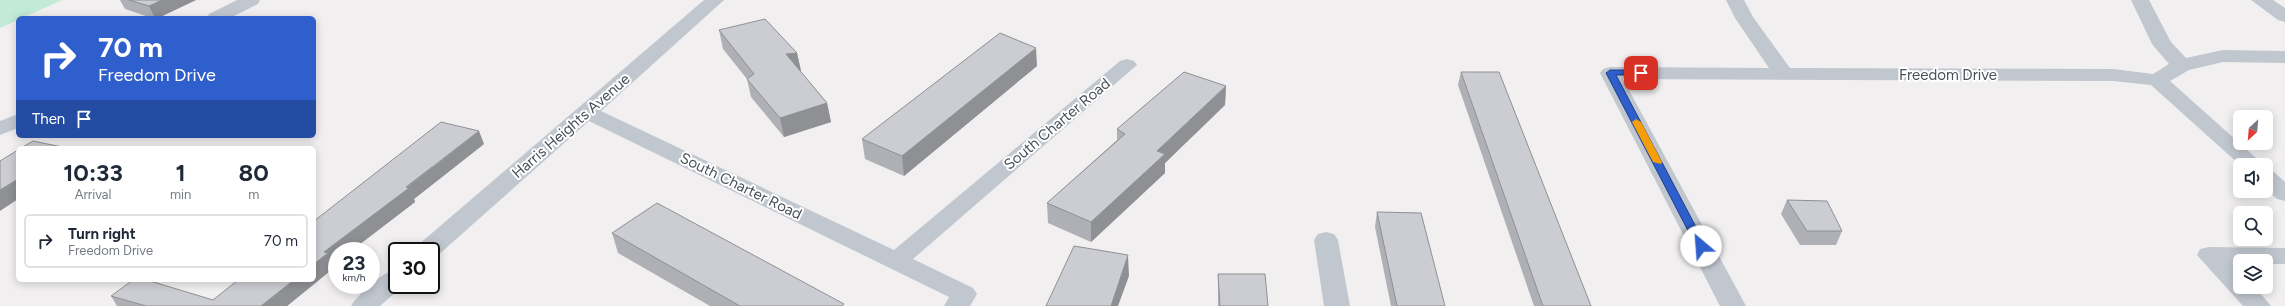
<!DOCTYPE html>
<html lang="en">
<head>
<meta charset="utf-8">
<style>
	:root { --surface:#fff; --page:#f2f2f3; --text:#1f2937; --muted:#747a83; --line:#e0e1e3 }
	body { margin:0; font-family:Figtree,sans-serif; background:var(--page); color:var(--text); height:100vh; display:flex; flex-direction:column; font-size:15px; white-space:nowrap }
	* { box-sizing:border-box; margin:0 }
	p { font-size:13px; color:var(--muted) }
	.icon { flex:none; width:22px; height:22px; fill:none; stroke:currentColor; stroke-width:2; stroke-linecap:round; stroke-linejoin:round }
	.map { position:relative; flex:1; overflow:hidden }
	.drawer { position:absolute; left:16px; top:146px; width:300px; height:136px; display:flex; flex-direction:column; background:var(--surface); border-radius:6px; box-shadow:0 2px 10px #0003 }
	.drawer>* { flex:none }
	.top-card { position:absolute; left:16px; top:16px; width:300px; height:122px; border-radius:6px; box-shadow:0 2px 10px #0003; background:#2e5fcc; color:#fff; overflow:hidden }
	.needle { width:26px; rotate:206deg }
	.tools { position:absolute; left:2233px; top:110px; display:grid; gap:8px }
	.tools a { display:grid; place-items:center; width:40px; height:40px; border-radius:6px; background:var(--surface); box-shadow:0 2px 10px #0003; font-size:20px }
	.speed { position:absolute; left:328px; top:242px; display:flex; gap:8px; font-size:20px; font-weight:700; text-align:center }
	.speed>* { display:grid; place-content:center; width:52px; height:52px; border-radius:50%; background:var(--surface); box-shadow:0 2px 10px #0003; line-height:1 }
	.speed small { font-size:10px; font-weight:400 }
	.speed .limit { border:2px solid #111; border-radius:6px; background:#fff; color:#111 }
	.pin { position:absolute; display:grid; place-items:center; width:34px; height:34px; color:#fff; margin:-17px; border-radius:8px; box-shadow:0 2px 6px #0006 }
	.me { position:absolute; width:44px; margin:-22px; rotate:333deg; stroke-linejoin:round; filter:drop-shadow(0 0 3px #0008) }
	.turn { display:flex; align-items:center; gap:14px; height:84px; padding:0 16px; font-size:18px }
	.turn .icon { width:52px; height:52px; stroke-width:2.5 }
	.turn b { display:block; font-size:28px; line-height:34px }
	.then { display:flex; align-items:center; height:38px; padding:0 16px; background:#0003; gap:8px; font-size:15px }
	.eta { display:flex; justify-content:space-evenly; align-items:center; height:68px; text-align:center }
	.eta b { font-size:24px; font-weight:700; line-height:28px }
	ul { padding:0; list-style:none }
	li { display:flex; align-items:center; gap:12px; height:54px; margin:0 8px 6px; padding:0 8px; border:2px solid var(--line); border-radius:6px }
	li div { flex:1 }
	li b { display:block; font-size:15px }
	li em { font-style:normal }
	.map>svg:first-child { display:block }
	.green { fill:#c2ead6 }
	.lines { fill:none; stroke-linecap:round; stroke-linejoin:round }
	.minor { fill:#c1c7cf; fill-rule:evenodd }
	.wall { fill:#afb0b5 }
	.shaded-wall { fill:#8f9094 }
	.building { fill:#cccdd3; stroke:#8f9094 }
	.route { fill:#2e5fcc; stroke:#1e3e85 }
	.slow { fill:#f59e0b }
	.labels { text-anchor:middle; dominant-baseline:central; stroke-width:4; stroke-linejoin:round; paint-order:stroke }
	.street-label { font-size:15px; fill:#49505a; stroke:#fff }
</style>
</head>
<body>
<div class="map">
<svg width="2285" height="306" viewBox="0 0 2285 306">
	<rect width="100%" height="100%" fill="#f1efef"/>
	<path class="green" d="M0 0H62L22 18H18V20L0 28Z"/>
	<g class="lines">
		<path class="minor" d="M237 0H260L258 4 230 18H207L209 14Z
			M704 0H724L601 111 894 250 1120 61 1127 59 1134 61 1137 65 913 259 973 288 977 294 970 306H944L949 297 589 121 436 257 431 258V251H415L418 245Z
			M1726 0H1744L1753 17 1790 68 2113 69 2153 74 2169 64 2152 44 2131 0H2149L2171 42 2186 58 2223 50 2285 51V63L2223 62 2189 70 2170 81 2264 165H2240L2151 85 2113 81 1623 79 1746 306H1720L1600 73 1603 69 1610 67 1769 68 1735 18Z
			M2251 0H2273L2285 8V22L2278 20Z
			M18 114V128L0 135V121Z
			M2266 170 2274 172 2285 182V201L2277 199 2266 189Z
			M1326 232 1334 234 1338 240 1350 306H1324L1314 240 1318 234Z
			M2209 247 2285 248V264H2266V261H2240V264L2232 263 2240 272V287H2255L2271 306H2243L2197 255 2200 249Z
			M397 269V285H404L380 306H351C360 292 381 273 397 269Z"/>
	</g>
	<path class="wall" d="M120 0H196L158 18H152L125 9Z
		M719 30 797 53 801 71H800L827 103 831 122 784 137 751 97 747 79 723 49Z
		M1037 66 904 176 865 159 862 139Z
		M1461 72 1591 306H1534L1458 85Z
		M1226 86 1225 105 1165 163V173L1091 242 1048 223 1047 203 1117 140V129Z
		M484 144 414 199 415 202 351 251H337L334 264 335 267 287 306H117L111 296 213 300 314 221Z
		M1787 200 1842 231 1836 245H1800L1781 214Z
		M1377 212 1445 306H1391L1375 227Z
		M612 233 844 306H710L618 253Z
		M1218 274 1268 306H1218Z"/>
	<path class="shaded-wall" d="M162 0H196L158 18H155L149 6Z
		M1036 48 1037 66 904 176 902 156Z
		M797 53 801 71 789 73 786 54Z
		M1226 86 1225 105 1165 163V173L1091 242V222L1157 151Z
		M827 103 831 122 784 137 780 118Z
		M479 131 484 144 414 199 415 202 351 251H337V261L334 264 335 267 287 306H261L294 280H314V264L324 252Z
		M18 179V199L0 211V190Z
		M1128 255 1129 276 1118 306H1111Z"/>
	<path class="building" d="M129 0H162L149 6Z
		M765 19 797 53 786 54 827 103 780 118 747 79 754 74 719 30Z
		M1000 33 1036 48 902 156 862 139Z
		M1184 72 1226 86 1157 151 1165 154 1091 222 1047 203 1125 134 1117 129Z
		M1461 72H1499L1591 306H1543Z
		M441 122 479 131 406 187 409 188 324 252 328 253 314 264V221Z
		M33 141 67 148H21Z
		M18 150V179L0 190V161Z
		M1787 200 1827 201 1842 231H1807Z
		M657 203 844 304 842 306H740L612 233Z
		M1377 212 1421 213 1445 306H1397Z
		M1074 246 1128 255 1111 306H1046Z
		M1218 274H1265L1268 306H1220Z
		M133 280H147L213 300 238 280H294L261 306H146L111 296Z"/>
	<path class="route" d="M1641 70 1646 73 1644 75H1616L1706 246 1705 249H1698L1696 246 1606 73 1610 70Z"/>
	<path class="slow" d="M1636 119 1641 122 1662 162 1661 164 1653 162 1632 122Z"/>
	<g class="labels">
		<g class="street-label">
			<text x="1948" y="75">Freedom Drive</text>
			<text transform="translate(1057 124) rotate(-40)">South Charter Road</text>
			<text transform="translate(571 126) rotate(-41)">Harris Heights Avenue</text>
			<text transform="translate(741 186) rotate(26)">South Charter Road</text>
		</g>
	</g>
</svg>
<div class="tools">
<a><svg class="needle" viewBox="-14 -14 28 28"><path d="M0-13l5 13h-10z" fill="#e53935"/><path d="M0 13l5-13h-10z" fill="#747a83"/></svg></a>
<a><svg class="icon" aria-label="sound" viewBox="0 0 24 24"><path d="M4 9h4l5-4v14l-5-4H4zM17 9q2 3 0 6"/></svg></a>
<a><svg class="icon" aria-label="search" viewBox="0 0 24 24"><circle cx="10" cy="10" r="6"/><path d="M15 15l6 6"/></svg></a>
<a><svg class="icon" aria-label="layers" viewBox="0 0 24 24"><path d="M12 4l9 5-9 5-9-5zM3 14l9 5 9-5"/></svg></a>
</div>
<div class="speed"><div>23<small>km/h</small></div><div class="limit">30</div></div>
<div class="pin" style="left:1641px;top:73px;background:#d93025"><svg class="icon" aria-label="arrive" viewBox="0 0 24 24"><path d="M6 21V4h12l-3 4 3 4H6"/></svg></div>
<svg class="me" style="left:1701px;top:246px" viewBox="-20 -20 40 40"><circle r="19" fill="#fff"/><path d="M0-13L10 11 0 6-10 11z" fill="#2e5fcc"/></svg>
<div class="top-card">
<div class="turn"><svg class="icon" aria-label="right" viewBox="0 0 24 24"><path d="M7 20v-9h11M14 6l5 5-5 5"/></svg><div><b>70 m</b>Freedom Drive</div></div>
<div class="then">Then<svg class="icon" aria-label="arrive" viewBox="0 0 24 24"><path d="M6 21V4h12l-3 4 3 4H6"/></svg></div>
</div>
<section class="drawer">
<div class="eta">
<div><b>10:33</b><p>Arrival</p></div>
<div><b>1</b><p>min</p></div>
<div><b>80</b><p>m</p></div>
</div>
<ul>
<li><svg class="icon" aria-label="right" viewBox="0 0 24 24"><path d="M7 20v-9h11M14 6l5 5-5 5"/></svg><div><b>Turn right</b><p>Freedom Drive</p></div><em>70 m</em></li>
</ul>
</section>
</div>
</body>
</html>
